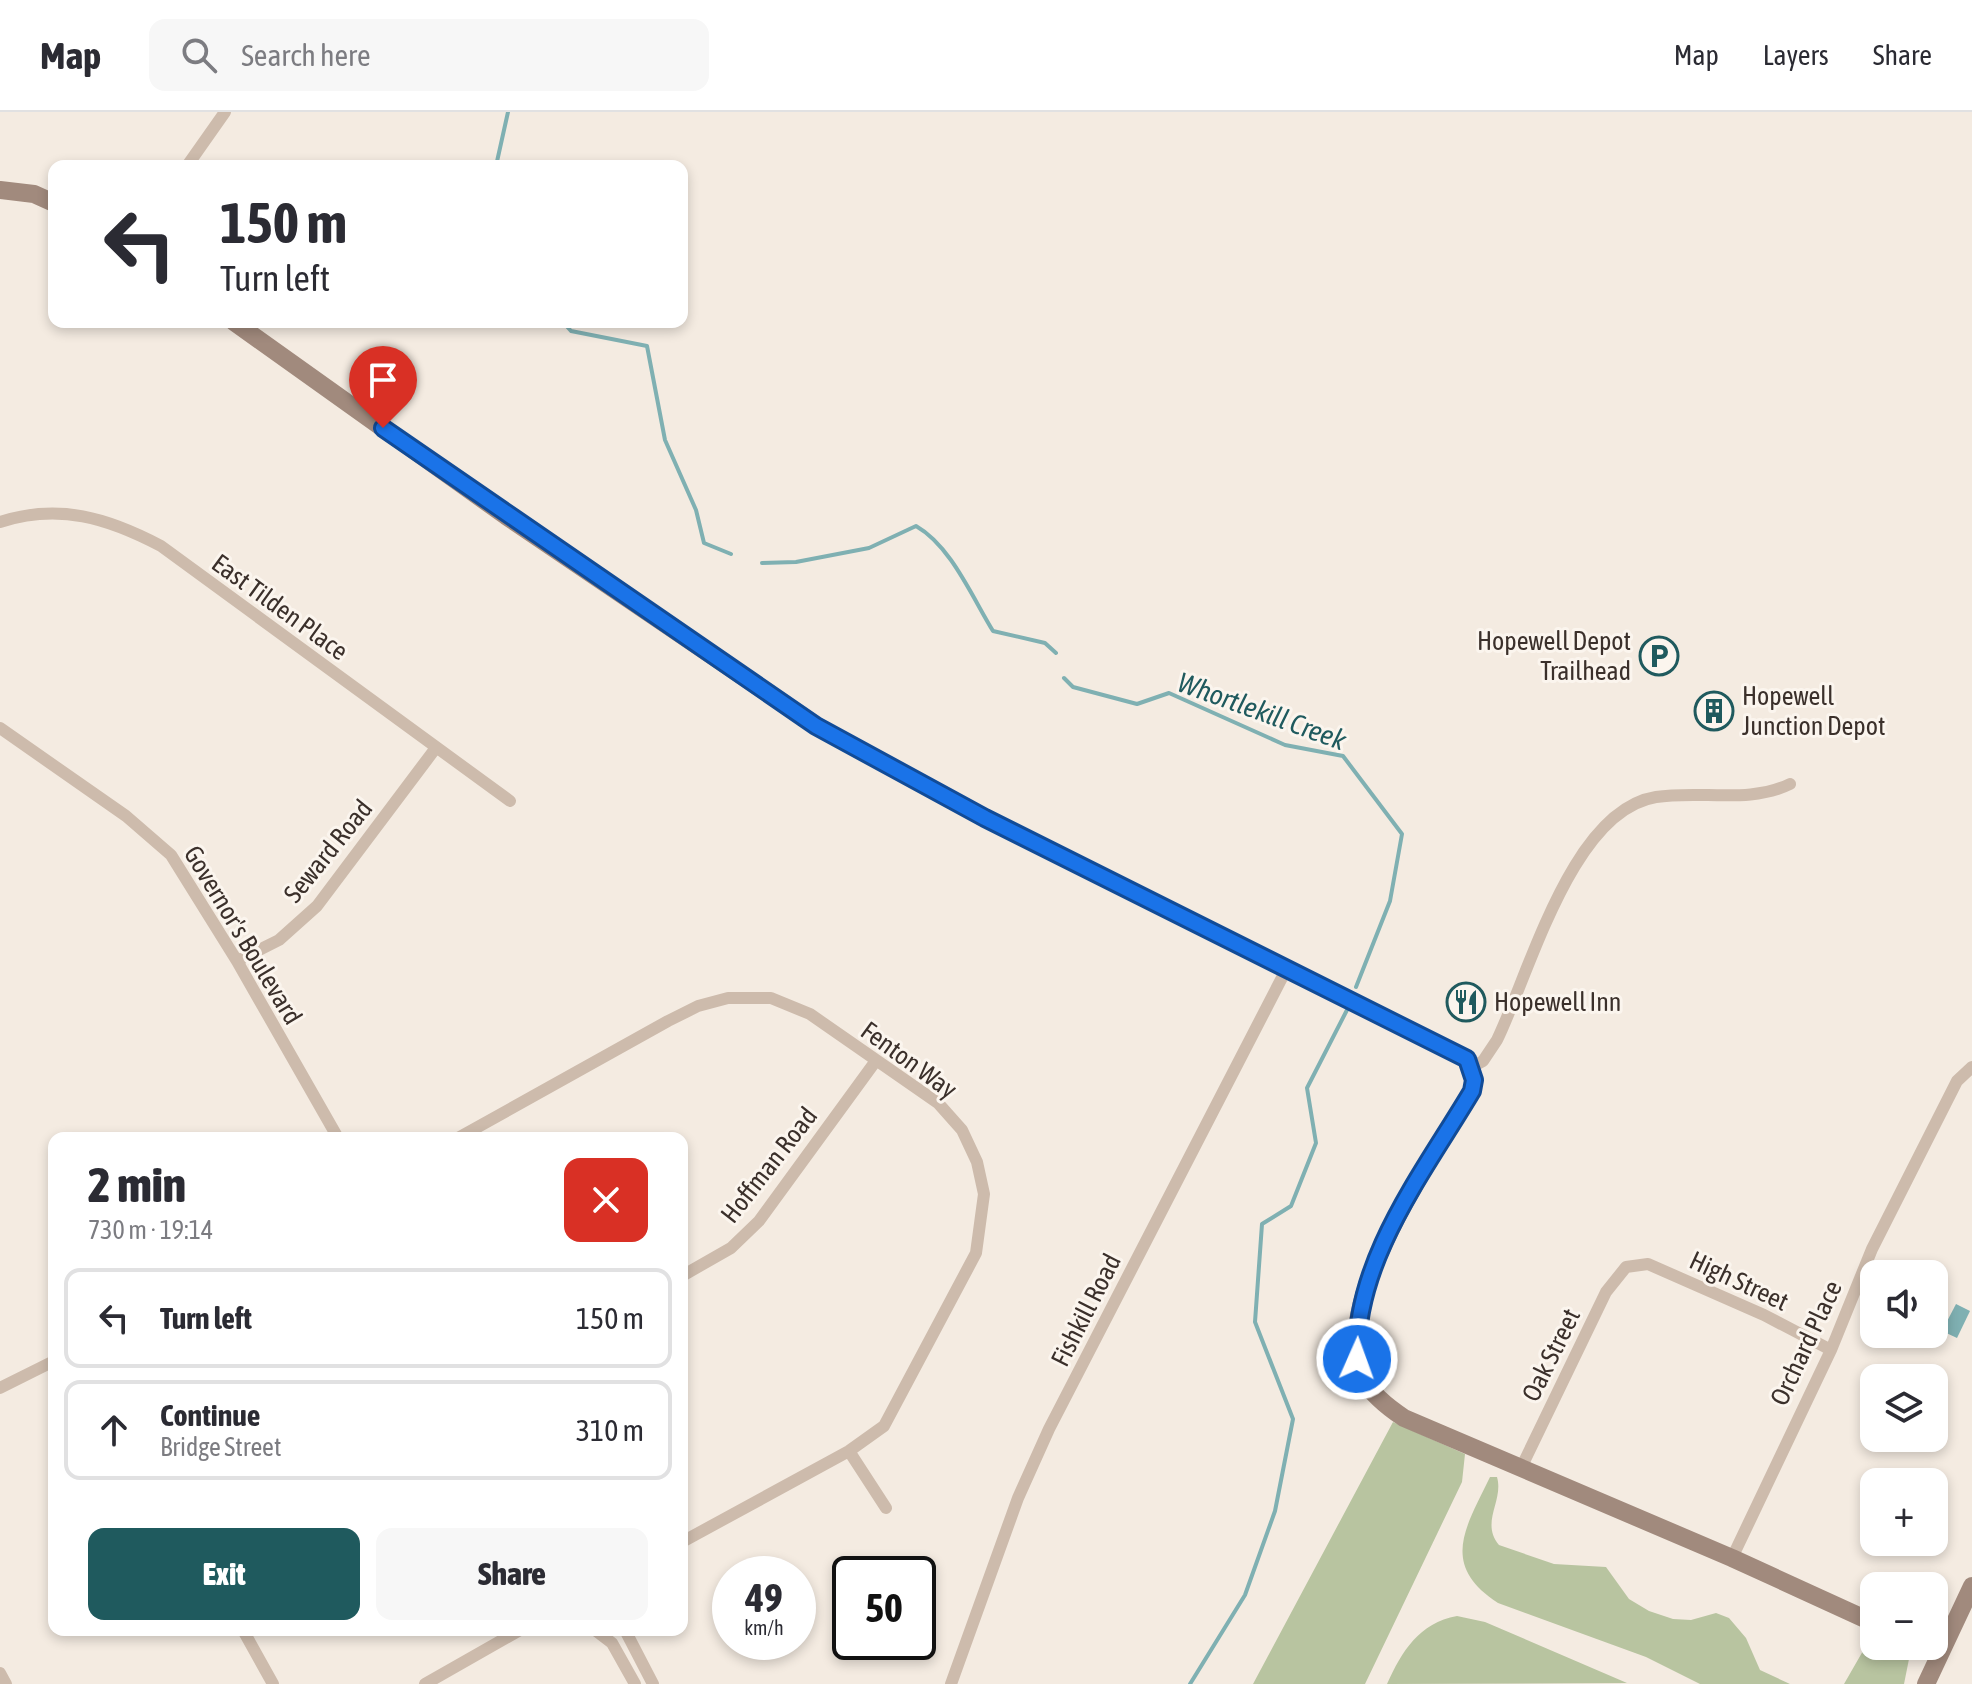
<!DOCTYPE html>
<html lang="en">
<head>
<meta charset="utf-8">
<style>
	:root { --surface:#fff; --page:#f7f7f7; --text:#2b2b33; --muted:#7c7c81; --line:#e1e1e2; --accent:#1f5a5e }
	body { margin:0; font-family:"Asap Condensed",sans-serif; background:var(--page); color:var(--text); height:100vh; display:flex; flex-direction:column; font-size:30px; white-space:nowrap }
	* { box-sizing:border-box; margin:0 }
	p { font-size:26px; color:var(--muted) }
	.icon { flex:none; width:44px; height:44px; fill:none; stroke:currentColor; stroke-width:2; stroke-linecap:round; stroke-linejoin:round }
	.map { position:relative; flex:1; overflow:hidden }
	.drawer { position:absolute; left:48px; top:1020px; width:640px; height:504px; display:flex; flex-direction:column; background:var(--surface); border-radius:16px; box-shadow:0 4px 12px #0003 }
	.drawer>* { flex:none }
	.guide { position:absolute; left:48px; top:48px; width:640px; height:168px; border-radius:16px; box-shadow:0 4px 12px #0003; background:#fff; color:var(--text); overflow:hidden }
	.buttons { position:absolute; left:1860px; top:1148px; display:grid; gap:16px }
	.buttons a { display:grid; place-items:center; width:88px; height:88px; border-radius:16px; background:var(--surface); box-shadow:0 4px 12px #0003; font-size:40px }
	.speed { position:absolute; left:712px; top:1444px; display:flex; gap:16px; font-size:40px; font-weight:700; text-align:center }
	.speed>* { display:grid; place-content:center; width:104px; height:104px; border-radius:50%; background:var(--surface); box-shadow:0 4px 12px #0003; line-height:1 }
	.speed small { font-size:20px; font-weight:400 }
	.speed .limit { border:4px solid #111; border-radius:12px; background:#fff; color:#111 }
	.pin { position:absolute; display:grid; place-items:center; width:68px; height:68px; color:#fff; margin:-82px -34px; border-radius:50% 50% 50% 0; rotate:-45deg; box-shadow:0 0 8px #0007 }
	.pin .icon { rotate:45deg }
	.me { position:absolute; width:88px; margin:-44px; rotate:2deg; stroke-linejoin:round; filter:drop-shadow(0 0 6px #0008) }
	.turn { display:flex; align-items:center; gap:28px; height:168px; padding:0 40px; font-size:36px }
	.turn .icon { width:104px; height:104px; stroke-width:2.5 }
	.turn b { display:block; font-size:56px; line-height:68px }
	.round { display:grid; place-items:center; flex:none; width:84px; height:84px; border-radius:16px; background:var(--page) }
	.head { display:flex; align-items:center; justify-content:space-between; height:136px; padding:0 40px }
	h1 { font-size:48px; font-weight:800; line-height:60px }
	.cta { display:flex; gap:16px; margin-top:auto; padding:16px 40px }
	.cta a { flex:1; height:92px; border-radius:16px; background:var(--accent); color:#fff; font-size:32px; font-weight:800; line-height:92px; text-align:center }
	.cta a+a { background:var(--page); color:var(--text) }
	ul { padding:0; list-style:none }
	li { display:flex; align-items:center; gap:24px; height:100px; margin:0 16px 12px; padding:0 24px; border:4px solid var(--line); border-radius:16px }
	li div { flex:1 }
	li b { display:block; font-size:30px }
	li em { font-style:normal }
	header { display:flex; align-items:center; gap:48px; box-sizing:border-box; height:112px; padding:0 40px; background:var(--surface); border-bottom:2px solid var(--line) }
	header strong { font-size:38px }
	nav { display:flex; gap:44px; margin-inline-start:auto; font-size:28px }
	.search { width:560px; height:72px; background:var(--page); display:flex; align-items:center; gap:20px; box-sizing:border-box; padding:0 28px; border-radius:16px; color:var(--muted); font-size:30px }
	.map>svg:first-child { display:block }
	.green { fill:#b8c4a0 }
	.water { fill:#7fb0b2 }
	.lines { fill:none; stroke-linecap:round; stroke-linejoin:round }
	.stream { stroke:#7fb0b2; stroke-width:4 }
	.minor { stroke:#cdbbac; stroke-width:12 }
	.secondary { stroke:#a18a7d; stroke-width:18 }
	.route-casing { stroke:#114b97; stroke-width:20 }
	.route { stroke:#1a73e8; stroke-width:14 }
	.labels { text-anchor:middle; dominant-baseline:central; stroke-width:6; stroke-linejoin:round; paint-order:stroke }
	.street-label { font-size:26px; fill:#3b302b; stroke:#fbf5ee }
	.poi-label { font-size:26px; fill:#3b302b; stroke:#fbf5ee; text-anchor:start }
	.water-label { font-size:28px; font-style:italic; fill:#1f5a5e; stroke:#fbf5ee }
</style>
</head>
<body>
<header>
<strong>Map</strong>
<div class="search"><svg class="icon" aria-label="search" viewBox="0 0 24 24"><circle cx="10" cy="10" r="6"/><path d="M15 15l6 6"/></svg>Search here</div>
<nav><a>Map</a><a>Layers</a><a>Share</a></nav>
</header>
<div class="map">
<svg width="1972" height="1572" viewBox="0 0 1972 1572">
	<rect width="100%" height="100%" fill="#f4ebe1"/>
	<path class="green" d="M1393 1310 1465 1342 1462 1370 1365 1572H1253Z
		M1490 1365H1497C1504 1389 1480 1410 1499 1433L1554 1452 1606 1455 1629 1487 1649 1499 1673 1507 1691 1508 1716 1501 1729 1506 1746 1526 1760 1558 1790 1572H1700L1646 1545 1498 1491C1439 1453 1466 1415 1490 1365Z
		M1457 1504 1485 1510 1627 1571 1387 1572C1402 1539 1419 1511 1457 1504Z
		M1871 1525 1874 1534H1888L1909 1547 1904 1572H1844Z"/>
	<path class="water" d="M1956 1192 1970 1199 1957 1226 1942 1219Z"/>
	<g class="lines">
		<path class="stream" d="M496 54 508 0
			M563 210 571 219 647 234 665 328 696 398 704 431 731 442
			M762 451 796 450 869 436 916 414C951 434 972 485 993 519L1045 531 1056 541
			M1064 566 1073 575 1137 592 1169 581 1285 633 1343 644 1402 722 1390 789 1356 875
			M1190 1572 1245 1483 1275 1399 1293 1307 1255 1210 1262 1112 1291 1094 1316 1031 1307 976 1348 896"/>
		<path class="minor" d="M187 54 225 0
			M0 410C59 391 108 406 161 434L510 689
			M0 616 126 704 171 743 237 849 338 1026
			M237 849 279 828 317 794 435 637
			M1470 956 1483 949 1497 928C1530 860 1572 698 1656 685 1700 678 1750 692 1790 672
			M458 1026 668 909 698 894 728 886H771L810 902 938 991 962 1018 977 1050 984 1082 976 1141 884 1314 849 1339 682 1430
			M682 1164 731 1136 759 1109 875 950
			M0 1276 54 1249
			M849 1339 886 1396
			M1522 1354 1606 1180 1626 1155 1648 1152 1764 1203 1831 1238
			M1732 1446 1831 1238 1872 1137 1957 969 1972 955
			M243 1518 273 1572
			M595 1518 612 1531 635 1572
			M625 1518 653 1572
			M0 1561 6 1572
			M425 1572 520 1518
			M951 1572 1018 1386 1049 1317 1287 856"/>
		<path class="secondary" d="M0 78 34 82 54 91
			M234 210 506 404 816 614 985 706 1467 947 1474 968 1472 979C1434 1043 1326 1194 1364 1268 1373 1284 1389 1296 1404 1306L1732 1446 1874 1511
			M1920 1534 1938 1543
			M1926 1572 1972 1474"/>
	</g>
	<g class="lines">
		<defs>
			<path id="route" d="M383 316 816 614 985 706 1467 947 1474 968 1472 979C1424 1060 1354 1148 1357 1247"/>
		</defs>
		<use href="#route" class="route-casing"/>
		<use href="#route" class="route"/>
	</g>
	<defs>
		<symbol id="parking-ring" viewBox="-11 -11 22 22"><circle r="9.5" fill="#fbf5ee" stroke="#1f5a5e" stroke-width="1.5"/><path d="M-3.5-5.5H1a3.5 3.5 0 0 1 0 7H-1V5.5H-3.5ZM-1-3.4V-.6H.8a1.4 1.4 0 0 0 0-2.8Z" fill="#1f5a5e"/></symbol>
		<symbol id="building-ring" viewBox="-11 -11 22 22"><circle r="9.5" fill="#fbf5ee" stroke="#1f5a5e" stroke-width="1.5"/><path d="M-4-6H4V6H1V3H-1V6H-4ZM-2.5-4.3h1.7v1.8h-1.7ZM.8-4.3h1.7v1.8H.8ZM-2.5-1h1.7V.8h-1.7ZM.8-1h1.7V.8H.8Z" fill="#1f5a5e"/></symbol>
		<symbol id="restaurant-ring" viewBox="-11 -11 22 22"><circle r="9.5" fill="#fbf5ee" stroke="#1f5a5e" stroke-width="1.5"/><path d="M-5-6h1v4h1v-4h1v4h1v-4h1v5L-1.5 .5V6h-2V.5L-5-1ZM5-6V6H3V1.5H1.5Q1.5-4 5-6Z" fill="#1f5a5e"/></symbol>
	</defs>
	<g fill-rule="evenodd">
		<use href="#parking-ring" x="1637" y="522" width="44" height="44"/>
		<use href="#building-ring" x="1692" y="577" width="44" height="44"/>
		<use href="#restaurant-ring" x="1444" y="868" width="44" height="44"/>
	</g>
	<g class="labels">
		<g class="street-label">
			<text transform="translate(280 495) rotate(36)">East Tilden Place</text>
			<text transform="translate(328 739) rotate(-51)">Seward Road</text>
			<text transform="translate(243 823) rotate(59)">Governor's Boulevard</text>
			<text transform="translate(909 948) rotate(36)">Fenton Way</text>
			<text transform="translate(769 1053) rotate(-52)">Hoffman Road</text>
			<text transform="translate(1739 1169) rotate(25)">High Street</text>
			<text transform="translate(1086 1198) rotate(-63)">Fishkill Road</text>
			<text transform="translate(1806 1231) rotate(-65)">Orchard Place</text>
			<text transform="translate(1551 1243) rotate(-64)">Oak Street</text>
		</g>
		<g class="poi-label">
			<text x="1631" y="529" text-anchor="end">Hopewell Depot<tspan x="1631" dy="30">Trailhead</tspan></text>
			<text x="1742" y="584">Hopewell<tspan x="1742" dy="30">Junction Depot</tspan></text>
			<text x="1494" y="890">Hopewell Inn</text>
		</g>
		<g class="water-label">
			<text transform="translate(1262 599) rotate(20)">Whortlekill Creek</text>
		</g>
	</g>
</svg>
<div class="buttons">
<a><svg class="icon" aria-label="sound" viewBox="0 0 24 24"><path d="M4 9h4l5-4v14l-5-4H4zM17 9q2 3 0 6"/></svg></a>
<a><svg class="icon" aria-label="layers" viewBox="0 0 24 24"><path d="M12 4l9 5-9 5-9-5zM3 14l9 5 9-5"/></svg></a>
<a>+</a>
<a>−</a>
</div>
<div class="speed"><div>49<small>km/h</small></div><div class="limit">50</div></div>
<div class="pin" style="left:383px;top:316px;background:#d93025"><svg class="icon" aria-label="arrive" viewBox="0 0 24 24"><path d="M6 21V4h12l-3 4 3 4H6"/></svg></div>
<svg class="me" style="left:1357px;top:1247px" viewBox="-20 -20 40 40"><circle r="17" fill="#1a73e8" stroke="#fff" stroke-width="3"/><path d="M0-11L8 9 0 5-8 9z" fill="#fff"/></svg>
<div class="guide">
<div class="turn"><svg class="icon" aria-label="left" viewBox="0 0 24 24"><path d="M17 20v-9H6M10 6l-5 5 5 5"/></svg><div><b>150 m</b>Turn left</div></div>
</div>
<section class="drawer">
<div class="head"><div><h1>2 min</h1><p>730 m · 19:14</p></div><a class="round" style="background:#d93025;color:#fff"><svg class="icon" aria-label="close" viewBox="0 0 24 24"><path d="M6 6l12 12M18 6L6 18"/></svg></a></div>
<ul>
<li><svg class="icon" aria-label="left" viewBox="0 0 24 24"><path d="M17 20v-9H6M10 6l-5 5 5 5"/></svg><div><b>Turn left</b></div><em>150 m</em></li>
<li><svg class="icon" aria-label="ahead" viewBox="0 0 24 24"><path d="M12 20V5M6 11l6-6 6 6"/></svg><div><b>Continue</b><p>Bridge Street</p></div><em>310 m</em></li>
</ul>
<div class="cta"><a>Exit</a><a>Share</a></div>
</section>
</div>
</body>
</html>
